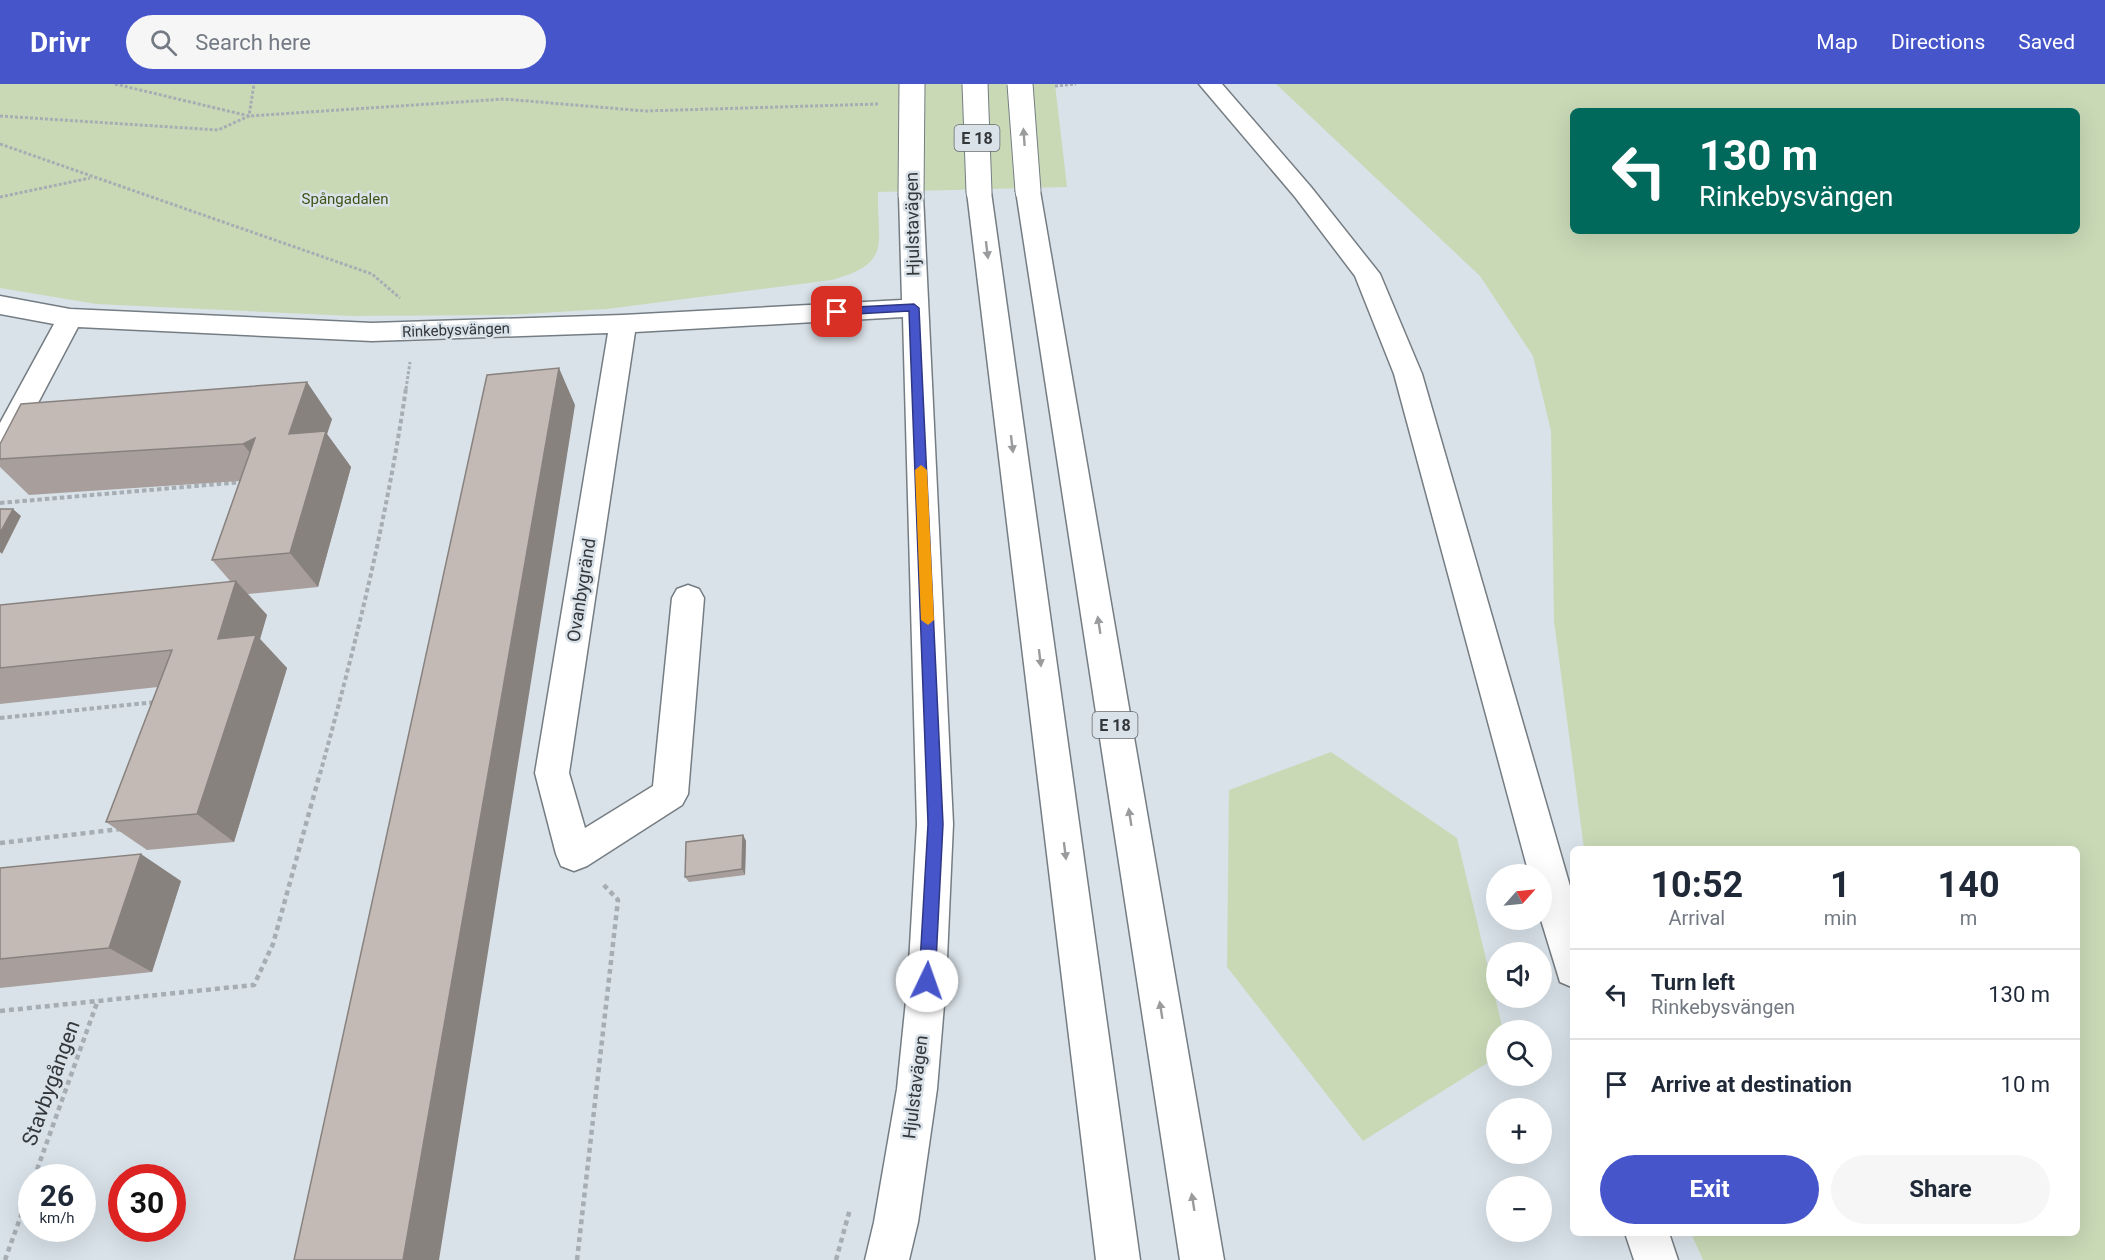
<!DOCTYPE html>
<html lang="en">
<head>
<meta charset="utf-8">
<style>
	:root { --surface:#fff; --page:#f6f6f7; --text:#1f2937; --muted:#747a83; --line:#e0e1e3; --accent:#4655ca }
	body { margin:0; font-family:Roboto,sans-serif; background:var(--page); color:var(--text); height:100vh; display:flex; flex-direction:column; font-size:22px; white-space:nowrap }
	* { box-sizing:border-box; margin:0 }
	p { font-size:20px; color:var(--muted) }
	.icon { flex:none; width:33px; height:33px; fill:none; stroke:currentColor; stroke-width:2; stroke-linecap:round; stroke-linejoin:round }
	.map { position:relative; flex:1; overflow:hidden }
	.drawer { position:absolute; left:1570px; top:762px; width:510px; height:390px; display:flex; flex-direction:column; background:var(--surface); border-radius:9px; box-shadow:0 6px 24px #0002 }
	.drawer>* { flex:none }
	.banner { position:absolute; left:1570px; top:24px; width:510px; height:126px; border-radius:9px; box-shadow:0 6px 24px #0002; background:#00695c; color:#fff; overflow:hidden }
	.needle { width:39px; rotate:63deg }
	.tools { position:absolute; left:1486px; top:780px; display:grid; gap:12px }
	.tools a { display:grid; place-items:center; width:66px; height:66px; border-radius:50%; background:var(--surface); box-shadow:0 6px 24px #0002; font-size:30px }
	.speed { position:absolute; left:18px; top:1080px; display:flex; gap:12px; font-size:30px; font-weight:700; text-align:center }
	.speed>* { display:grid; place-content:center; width:78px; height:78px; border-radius:50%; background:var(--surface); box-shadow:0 6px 24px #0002; line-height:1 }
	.speed small { font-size:15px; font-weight:400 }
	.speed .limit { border:9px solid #d22; background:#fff; color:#111 }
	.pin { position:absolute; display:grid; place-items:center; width:51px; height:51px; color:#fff; margin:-26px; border-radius:12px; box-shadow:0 3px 9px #0006 }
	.me { position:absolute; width:66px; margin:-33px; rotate:3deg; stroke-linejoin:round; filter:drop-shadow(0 0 4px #0008) }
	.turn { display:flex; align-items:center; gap:21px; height:126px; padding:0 30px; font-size:27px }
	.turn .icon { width:78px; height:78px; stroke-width:2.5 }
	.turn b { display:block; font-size:42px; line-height:51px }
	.eta { display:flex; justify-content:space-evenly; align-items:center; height:102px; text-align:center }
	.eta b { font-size:36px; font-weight:700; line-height:42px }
	.primary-button { display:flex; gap:12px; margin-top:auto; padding:12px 30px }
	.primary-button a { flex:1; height:69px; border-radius:36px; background:var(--accent); color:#fff; font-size:24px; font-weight:700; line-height:69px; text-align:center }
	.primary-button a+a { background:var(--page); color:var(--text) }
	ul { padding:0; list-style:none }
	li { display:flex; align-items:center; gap:18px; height:90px; padding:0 30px; border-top:2px solid var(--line) }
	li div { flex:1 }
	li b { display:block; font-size:22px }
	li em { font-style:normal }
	header { display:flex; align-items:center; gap:36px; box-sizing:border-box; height:84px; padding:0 30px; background:var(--accent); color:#fff }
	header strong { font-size:28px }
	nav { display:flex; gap:33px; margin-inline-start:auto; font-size:21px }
	.search { width:420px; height:54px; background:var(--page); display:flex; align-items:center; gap:15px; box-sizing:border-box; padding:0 21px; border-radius:33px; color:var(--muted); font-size:22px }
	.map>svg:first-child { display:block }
	.green { fill:#c9d9b6; fill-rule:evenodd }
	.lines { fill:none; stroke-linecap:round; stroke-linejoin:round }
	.minor-casing { stroke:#757d83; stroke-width:3 }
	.highway-casing { stroke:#757d83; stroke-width:3 }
	.path-far2 { stroke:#a6adb3; stroke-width:3; stroke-dasharray:3 2; stroke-linecap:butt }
	.path-far1 { stroke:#a6adb3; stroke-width:4; stroke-dasharray:4.5 3; stroke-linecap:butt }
	.path { stroke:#a6adb3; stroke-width:4.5; stroke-dasharray:5 4; stroke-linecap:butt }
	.minor { fill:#fff; fill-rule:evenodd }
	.highway { fill:#fff; fill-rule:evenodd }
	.minor-bridge-casing { stroke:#757d83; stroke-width:27; stroke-linecap:butt }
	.highway-bridge-casing { stroke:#757d83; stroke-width:27; stroke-linecap:butt }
	.minor-bridge { stroke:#fff; stroke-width:25 }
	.highway-bridge { stroke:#fff; stroke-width:25 }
	.wall { fill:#a89f9c }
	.shaded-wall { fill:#88827f }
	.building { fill:#c3b9b5; stroke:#88827f; stroke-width:1.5 }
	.oneway { fill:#999b9c }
	.route { fill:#4655ca; stroke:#2e3783; stroke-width:1.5 }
	.slow { fill:#f59e0b }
	.labels { text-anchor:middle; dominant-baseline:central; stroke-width:5; stroke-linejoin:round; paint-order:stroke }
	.far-park-label { font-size:15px; fill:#3d5416; stroke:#d9e2e9 }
	.far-street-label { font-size:15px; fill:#33373a; stroke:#d9e2e9 }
	.shield { fill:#d9e2e9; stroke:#656a6e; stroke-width:1.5 }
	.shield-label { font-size:16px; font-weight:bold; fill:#33373a }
	.street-label { font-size:18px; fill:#33373a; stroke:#d9e2e9 }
	.near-street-label { font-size:21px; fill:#33373a; stroke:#d9e2e9 }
</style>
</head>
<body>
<header>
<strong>Drivr</strong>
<div class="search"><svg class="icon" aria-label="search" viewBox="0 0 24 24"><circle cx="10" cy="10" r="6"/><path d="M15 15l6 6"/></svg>Search here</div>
<nav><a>Map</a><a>Directions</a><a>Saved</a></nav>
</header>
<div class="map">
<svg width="2105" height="1176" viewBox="0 0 2105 1176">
	<rect width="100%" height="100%" fill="#d9e2e9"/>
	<path class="green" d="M0 0H1055L1067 103 878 108C877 160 893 179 832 196L607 225 506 231 351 232 96 220 0 204Z
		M1276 0H2105V1176H1703L1691 1149H2078V765H1584L1554 537 1551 347 1533 272 1480 192ZM1574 27H2078V147H1574Z
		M1331 668 1457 754 1503 946H1497V973L1363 1057 1227 883 1229 706Z"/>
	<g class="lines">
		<defs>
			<path id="minor" d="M1199 0H1222L1311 103 1380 190 1422 290 1574 816V904L1560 898 1541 836 1542 790H1529L1394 290 1355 192 1295 113Z
				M911 104 919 106 923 111 953 740 946 897 937 1005 918 1138 909 1176H865L874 1138 897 1005 908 897 917 740 903 233 635 248 569 689 585 744 653 702 672 514 677 505 688 501 699 505 704 514 688 710 682 721 587 782 574 787 561 782 556 770 535 689 608 249 372 257 78 243 10 372 0 375V339L54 240 0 230V212L70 225 372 239 623 231 902 216 899 111 903 106Z
				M1625 1149H1669L1678 1176H1634Z"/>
			<path id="highway" d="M1028 100 1036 102 1040 107 1224 1176H1180L1016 107 1020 102Z
				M979 101 987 103 991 108 1140 1176H1096L967 108 971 103Z"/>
		</defs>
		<use href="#minor" class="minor-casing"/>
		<use href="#highway" class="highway-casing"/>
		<path class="path-far2" d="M115 0 249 32 504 15 645 27 878 20
			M1055 2 1076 0
			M0 32 218 46 249 32 254 0
			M0 60 372 190 400 214
			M0 113 90 94
			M406 305 410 278"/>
		<path class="path-far1" d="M0 419 242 398
			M0 634 156 618
			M320 690C355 563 387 435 406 304"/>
		<path class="path" d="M0 759 121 745
			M0 927 254 901 273 860 320 689
			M34 1094 98 916
			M5 1176 32 1101
			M577 1176 618 816 602 799
			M836 1176 850 1125"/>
		<use href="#minor" class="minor"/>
		<use href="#highway" class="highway"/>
		<defs>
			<path id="minor-bridge" d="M911 111 912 0"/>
			<path id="highway-bridge" d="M975 0 979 108
				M1020 0 1028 107"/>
		</defs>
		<use href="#minor-bridge" class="minor-bridge-casing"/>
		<use href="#highway-bridge" class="highway-bridge-casing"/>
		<use href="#minor-bridge" class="minor-bridge"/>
		<use href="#highway-bridge" class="highway-bridge"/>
	</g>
	<path class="wall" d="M332 335 327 350 351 383 318 503 248 510 267 531 260 555 287 584 234 758 147 766 106 738 158 603 0 620V521L231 498 212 476 240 397 29 411 0 383V360Z
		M743 751 746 757 745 791 689 798 685 793Z
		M0 784 181 797 152 888 0 904Z"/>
	<path class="shaded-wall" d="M559 284 575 321 439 1176H403Z
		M307 298 332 335 327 350 351 383 318 503 290 469 289 350Z
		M255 354 271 395 243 360Z
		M13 425 21 432 2 470 0 468V449Z
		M236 497 267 531 260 555 287 584 234 758 197 730 218 555Z
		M743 751 746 757 745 791 742 785Z
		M141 770 181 797 152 888 109 864Z"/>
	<path class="building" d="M559 284 403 1176H294L487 291Z
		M307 298 289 350 326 347 290 469 212 476 255 354 243 360 0 375V360L21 320Z
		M0 425H13L0 449Z
		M236 497 218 555 256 551 197 730 106 738 172 566 0 584V521Z
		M743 751 742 785 685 793 686 758Z
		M141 770 109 864 0 875V784Z"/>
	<defs><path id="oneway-solid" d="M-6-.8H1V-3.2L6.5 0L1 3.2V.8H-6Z" transform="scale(1.5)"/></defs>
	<g class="oneway">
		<use href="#oneway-solid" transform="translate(1024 53) rotate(-94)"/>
		<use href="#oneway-solid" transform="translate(987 166) rotate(83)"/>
		<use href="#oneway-solid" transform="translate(1012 360) rotate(83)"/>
		<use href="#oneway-solid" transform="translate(1099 541) rotate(-99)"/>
		<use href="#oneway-solid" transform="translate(1040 574) rotate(83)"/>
		<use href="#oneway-solid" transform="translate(1130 733) rotate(-99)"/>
		<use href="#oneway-solid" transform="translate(1065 767) rotate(83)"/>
		<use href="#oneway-solid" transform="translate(1161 926) rotate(-99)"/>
		<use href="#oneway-solid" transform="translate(1193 1118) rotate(-99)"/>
	</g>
	<path class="route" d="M914 220 919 224 943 740 935 897 932 903 927 905 921 903 919 897 928 740 909 227 837 231 831 228 837 224Z"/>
	<path class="slow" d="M921 381 927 386 934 536 928 541 921 536 915 386Z"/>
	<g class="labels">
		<g class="far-park-label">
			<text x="345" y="115">Spångadalen</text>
		</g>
		<g class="far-street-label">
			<text transform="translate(456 246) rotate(-2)">Rinkebysvängen</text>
		</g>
		<g class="shield">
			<rect x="954.5" y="41" width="45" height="26" rx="4.5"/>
			<rect x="1092.5" y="628" width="45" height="26" rx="4.5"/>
		</g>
		<g class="shield-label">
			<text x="977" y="54">E 18</text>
			<text x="1115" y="641">E 18</text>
		</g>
		<g class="street-label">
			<text transform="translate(912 140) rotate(-91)">Hjulstavägen</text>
			<text transform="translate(581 506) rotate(-81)">Ovanbygränd</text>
			<text transform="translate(915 1003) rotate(-83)">Hjulstavägen</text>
		</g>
		<g class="near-street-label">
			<text transform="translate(51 999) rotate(-70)">Stavbygången</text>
		</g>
	</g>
</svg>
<div class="tools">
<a><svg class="needle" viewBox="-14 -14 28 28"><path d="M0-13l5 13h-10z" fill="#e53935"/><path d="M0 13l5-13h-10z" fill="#747a83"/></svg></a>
<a><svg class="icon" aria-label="sound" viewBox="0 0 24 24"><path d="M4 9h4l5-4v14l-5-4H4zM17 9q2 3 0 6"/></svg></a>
<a><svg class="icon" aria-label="search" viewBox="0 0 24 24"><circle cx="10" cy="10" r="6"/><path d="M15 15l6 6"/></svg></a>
<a>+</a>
<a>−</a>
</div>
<div class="speed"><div>26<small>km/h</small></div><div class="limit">30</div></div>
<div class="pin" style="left:837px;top:228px;background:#d93025"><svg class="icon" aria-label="arrive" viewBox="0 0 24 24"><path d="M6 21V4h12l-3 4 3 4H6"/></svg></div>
<svg class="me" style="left:927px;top:897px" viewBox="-20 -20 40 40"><circle r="19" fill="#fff"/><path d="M0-13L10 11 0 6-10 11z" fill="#4655ca"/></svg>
<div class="banner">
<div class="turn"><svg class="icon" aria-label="left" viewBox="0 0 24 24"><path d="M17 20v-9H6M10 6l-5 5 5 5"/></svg><div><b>130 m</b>Rinkebysvängen</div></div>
</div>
<section class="drawer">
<div class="eta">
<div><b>10:52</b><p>Arrival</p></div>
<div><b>1</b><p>min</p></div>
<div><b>140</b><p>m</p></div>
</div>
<ul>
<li><svg class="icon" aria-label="left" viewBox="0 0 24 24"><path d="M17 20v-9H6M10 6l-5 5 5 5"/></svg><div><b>Turn left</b><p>Rinkebysvängen</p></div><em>130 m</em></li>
<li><svg class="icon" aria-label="arrive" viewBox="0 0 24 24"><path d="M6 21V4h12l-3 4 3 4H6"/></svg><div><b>Arrive at destination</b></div><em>10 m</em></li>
</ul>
<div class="primary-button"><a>Exit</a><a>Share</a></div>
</section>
</div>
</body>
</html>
